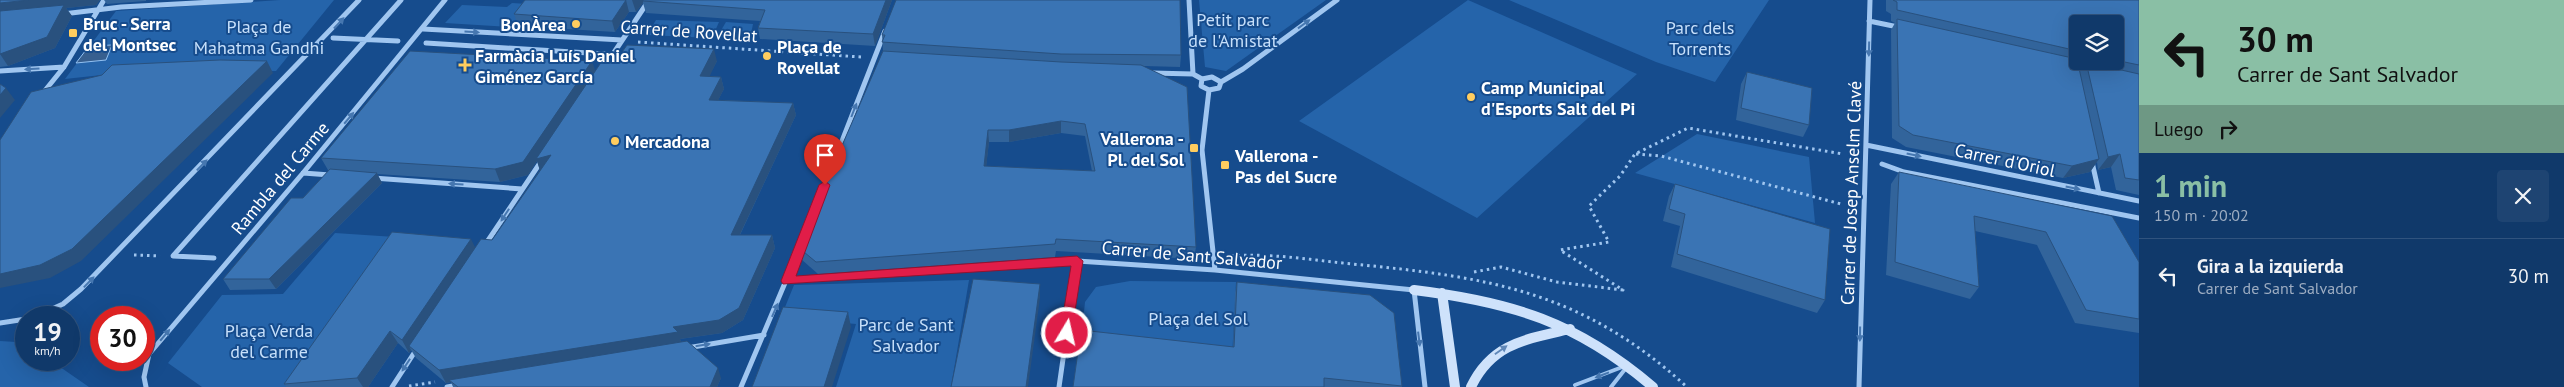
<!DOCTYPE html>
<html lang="es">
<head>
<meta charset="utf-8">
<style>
	:root { --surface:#10396a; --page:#1e4472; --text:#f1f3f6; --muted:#9cacc1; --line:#30537e; --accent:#8abfa5 }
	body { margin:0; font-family:"PT Sans",sans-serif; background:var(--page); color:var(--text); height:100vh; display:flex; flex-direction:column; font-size:19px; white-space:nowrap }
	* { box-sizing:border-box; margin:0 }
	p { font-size:16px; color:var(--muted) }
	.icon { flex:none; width:28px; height:28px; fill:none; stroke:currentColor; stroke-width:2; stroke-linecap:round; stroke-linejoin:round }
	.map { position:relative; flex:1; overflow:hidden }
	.details { display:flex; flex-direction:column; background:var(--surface); width:425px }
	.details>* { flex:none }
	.banner { background:#8abfa5; color:#111; overflow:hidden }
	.tools { position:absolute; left:2069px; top:15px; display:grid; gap:10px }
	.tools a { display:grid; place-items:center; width:55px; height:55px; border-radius:5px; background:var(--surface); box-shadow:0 5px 20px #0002,0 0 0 1px var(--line); font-size:25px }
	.speed { position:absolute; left:15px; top:306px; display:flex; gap:10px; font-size:25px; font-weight:700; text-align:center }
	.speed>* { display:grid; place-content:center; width:65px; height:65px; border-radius:50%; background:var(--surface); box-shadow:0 5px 20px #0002,0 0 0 1px var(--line); line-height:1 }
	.speed small { font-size:12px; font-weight:400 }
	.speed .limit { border:8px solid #d22; background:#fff; color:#111 }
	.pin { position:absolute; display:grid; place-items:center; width:42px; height:42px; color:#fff; margin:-51px -21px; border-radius:50% 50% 50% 0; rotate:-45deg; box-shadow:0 0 5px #0007 }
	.pin .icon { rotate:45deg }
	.me { position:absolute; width:55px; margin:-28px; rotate:9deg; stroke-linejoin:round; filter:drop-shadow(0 0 4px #0008) }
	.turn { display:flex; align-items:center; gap:18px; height:105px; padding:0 15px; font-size:22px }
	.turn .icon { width:65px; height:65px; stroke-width:2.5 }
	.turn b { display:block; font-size:35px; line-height:42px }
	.then { display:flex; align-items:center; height:48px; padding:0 15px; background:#0003; gap:10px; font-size:19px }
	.round { display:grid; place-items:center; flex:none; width:52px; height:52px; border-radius:5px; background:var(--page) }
	.headline { display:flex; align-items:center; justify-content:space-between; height:85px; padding:0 15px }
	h1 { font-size:30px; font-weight:800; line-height:38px; color:var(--accent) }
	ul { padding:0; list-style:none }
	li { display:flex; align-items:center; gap:15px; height:75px; padding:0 15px; border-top:1px solid var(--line) }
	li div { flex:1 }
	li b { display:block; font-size:19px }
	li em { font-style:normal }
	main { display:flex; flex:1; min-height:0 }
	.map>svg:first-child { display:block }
	.green { fill:#2564aa }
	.water { fill:#375f8f; stroke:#92c1f2 }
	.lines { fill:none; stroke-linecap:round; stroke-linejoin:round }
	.path { stroke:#a0c6f0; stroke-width:3; stroke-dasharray:2.5 4; stroke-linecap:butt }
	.lane { stroke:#a0c6f0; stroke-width:4 }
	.street { stroke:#a0c6f0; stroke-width:5 }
	.secondary { stroke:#cee2fb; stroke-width:10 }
	.wall { fill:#32649b; fill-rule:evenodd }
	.shaded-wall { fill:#29517e }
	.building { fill:#3a74b4; stroke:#29517e; fill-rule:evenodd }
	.oneway { fill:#4677b0 }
	.oneway2 { fill:#6088b9 }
	.route { fill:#e11d48; stroke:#92132f }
	.poi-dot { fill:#ffcd5f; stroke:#164c8d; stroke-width:2 }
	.labels { text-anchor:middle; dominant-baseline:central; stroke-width:4; stroke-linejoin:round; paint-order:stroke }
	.park-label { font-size:18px; fill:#c7e0fb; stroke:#164c8d }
	.poi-label { font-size:18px; font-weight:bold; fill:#fff; stroke:#164c8d; text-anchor:start }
	.street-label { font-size:18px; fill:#fff; stroke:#164c8d }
</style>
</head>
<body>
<main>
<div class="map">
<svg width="2139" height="387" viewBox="0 0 2139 387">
	<rect width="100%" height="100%" fill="#164c8d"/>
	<path class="green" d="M280 0H334L276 71 111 74 65 79 116 11Z
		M1199 0H1326L1226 71 1205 67Z
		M1468 0 1637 74 1477 218 1299 121Z
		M1509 0H1769L1715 82 1656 62Z
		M512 3 528 4 511 27 445 23 462 5 507 7Z
		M656 20 719 22 712 38 647 35Z
		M726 22 753 24 750 39 717 37Z
		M1697 134 1809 157 1815 223 1635 173Z
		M335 233 395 237 293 387H202L168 363 222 295 283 294Z
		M969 280 951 387H836L856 324 781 317 794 285Z
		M1130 281 1236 282 1232 358 1081 341 1085 302 1096 287Z
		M0 341 16 342 26 346V360H50L89 387H0Z"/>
	<path class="water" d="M112 45 106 60 76 63 89 46Z"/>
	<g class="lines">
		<path class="path" d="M638 42 861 57
			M1636 154 1661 156 1841 204
			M134 255 160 256
			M1231 256C1272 253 1312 260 1352 264 1489 277 1582 291 1687 387
			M1474 272 1501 267 1557 282 1623 290 1560 250 1609 242 1589 206 1620 176 1635 154 1688 128 1843 154
			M409 386 435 382"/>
		<path class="lane" d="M1575 385 1625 366
			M1611 387 1626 368"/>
		<path class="street" d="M1189 0 1193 74 1202 79
			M63 14 121 7 251 0
			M1869 21 1898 27
			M423 29 622 40
			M333 38 398 41
			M426 43 605 54
			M605 66 649 0
			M0 71 64 67
			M1152 73 1193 74
			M1202 79 1201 86 1209 90 1219 88 1221 82
			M1202 79 1212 77 1221 82
			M1221 82 1243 69 1337 0
			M1209 90 1202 150 1215 270
			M43 93 64 67 104 0
			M1866 145 2139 201
			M2092 162 2099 193
			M1882 164 1904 172 2139 218
			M303 173 330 175
			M373 178 522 189
			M819 200 885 31
			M485 245 542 160
			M214 258 173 256 401 0
			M788 281 1077 261 1215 270 1414 290 1425 387
			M32 318 63 304 81 289 359 0
			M0 323 26 319
			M687 348 764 335
			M146 387 144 377 149 354 303 173 445 0
			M392 387 416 350
			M447 387 459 385
			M741 387 801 245
			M1059 387 1077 261
			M1859 387 1870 0"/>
		<path class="secondary" d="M1414 290C1512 302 1577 322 1653 387
			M1442 293 1455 387
			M1471 387C1492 343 1527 339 1570 329"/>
	</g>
	<path class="wall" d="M0 0H100L96 5 66 8 72 16 55 48 8 66 0 67Z
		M104 0H146V1L107 4Z
		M525 0H892L875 46 760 39 758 28 760 21 646 13 643 3 636 12H629L615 32 518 26 514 14Z
		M1886 0H2139V195L2116 190 2111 167 2098 170 2097 162 2090 172 2063 178 1906 147 1892 138 1891 30 1895 23 1891 21V14L1886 11ZM2078 24H2115V61H2078ZM2078 65 2083 66 2079 71Z
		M882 35 1181 55 1180 67 1144 66 1196 247 1194 259 1056 251 1055 257 818 274 801 259 798 247 883 51ZM1061 133 1085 136 1092 171 986 166 989 142H1009Z
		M717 61 709 76 721 77 724 89 718 100 793 103 796 115 740 235H772L775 248 743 320 722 333 680 339 681 342 721 378 717 387H453L451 382 446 383 416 358 411 350 409 353 398 343 368 387H286L284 384 476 248 492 240 540 170 537 161 528 175 500 182 377 174 382 183 276 289 230 290 223 279 329 171 328 170 321 158 595 71 615 62Z
		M1747 72 1809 125 1803 137 1736 120 1741 84Z
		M1899 172 2139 262V333L2075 323 2037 245 1975 231 1979 287 1970 299 1886 275 1891 184Z
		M1675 184 1825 300 1817 313 1671 267 1680 226 1663 221 1669 196Z
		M1237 282 1402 386V387H1073L1233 347 1235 293Z"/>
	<path class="shaded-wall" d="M29 0H100L96 5 66 8 72 16 55 48 8 66 0 54V3Z
		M626 0 629 12 615 32 612 21Z
		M632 0H645L643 1V3L636 12Z
		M886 0H892L875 46 873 34Z
		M714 49 717 61 704 88 700 76Z
		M267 61 273 73 81 261 50 278 0 288V274Z
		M592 61 596 73 551 155 540 171 537 161 528 175 500 182 495 169Z
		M721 77 724 89 712 112 709 100Z
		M6 88 15 100 0 118V95Z
		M793 103 796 115 734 247 731 235Z
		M1061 121V133L1009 142V130Z
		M988 130 989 142 985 178 984 166Z
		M2120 154 2111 167 2098 170 2108 157Z
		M2099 159 2090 172 2063 178 2072 166Z
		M377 173 382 183 276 289 269 279Z
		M772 235 775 248 743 320 722 333 680 339 682 344 449 380 451 382 446 383 439 370 673 327Z
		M471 239 477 251 409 346 411 350 409 353 402 340Z
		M1040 284V298L1028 387H1026Z
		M848 312 851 327 832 387H824Z
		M390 331 398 343 368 387H363L357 378Z
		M718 368 721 378 717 387H710Z"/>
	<path class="building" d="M0 0H29L0 3Z
		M525 0H626L612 21 514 14Z
		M643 0H886L873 34 758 28 765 10 643 1Z
		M896 0H1180L1181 55 1061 54 882 42 885 35H882Z
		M1893 0H2139V65L2115 60V24H2078V51L1897 10V2Z
		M64 5 47 37 0 54V11Z
		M1897 19 2077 59 2099 159 2072 166 1913 135 1899 126Z
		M627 45 714 49 700 76 721 77 709 100 793 103 731 235H772L739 308 719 320 673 327 678 332 439 370 409 346 481 239 492 240 551 155 536 159 602 61 615 62Z
		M410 51 592 61 523 162 495 169 321 158Z
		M883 51 1061 62 1141 65 1187 87 1196 247 1056 239 1055 244 816 262 798 247ZM1061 121 1085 124 1095 171 984 166 988 130H1009Z
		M220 60 267 61 72 249 40 265 0 274V140L31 92 102 75 112 65Z
		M2086 62 2139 74V180L2125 178 2120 154 2108 157Z
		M1747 72 1812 88 1809 125 1741 108Z
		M0 84 6 88 0 95Z
		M330 169 377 173 269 279H223L291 198H303Z
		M1899 172 2112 216 2139 262V319L2086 310 2046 232 1974 216 1979 287 1895 262Z
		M1675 184 1830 229 1825 300 1677 254 1685 214 1669 209Z
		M392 232 471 239 402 340 390 331 357 378 284 384Z
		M973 279 1040 284 1026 387H951Z
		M1237 282 1370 295 1394 313 1402 386 1324 378V387H1073L1081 330 1234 347Z
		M783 307 848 312 824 387H752Z
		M687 341 718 368 710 387H458L449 380Z"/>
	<defs><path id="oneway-solid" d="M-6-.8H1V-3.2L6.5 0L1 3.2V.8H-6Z" transform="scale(1.25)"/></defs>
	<g class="oneway">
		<use href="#oneway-solid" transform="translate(339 23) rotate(-47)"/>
		<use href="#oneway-solid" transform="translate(1304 24) rotate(-36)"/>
		<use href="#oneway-solid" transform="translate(472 32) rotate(3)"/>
		<use href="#oneway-solid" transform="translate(1869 49) rotate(91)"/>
		<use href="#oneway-solid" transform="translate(32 69) rotate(176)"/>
		<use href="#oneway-solid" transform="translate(854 110) rotate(-69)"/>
		<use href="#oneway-solid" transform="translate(349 118) rotate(-50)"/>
		<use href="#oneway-solid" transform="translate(1914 155) rotate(12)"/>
		<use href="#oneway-solid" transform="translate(202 165) rotate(-46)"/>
		<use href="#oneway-solid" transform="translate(456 184) rotate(-176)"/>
		<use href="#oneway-solid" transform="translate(2073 188) rotate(12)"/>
		<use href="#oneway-solid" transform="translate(505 215) rotate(123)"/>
		<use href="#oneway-solid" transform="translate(89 282) rotate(-46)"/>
		<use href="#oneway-solid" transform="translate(775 310) rotate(-66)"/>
		<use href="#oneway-solid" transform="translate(1860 334) rotate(91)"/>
		<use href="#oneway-solid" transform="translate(165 335) rotate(-50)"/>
		<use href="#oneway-solid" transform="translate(1419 339) rotate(83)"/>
		<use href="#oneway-solid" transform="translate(703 345) rotate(-9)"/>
		<use href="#oneway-solid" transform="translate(406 365) rotate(123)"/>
		<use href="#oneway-solid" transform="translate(1602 375) rotate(159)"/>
	</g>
	<use class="oneway2" href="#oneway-solid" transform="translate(1501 350) rotate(-35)"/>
	<path class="route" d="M825 181 830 185 796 276 1077 256 1083 261 1071 336 1067 338 1060 333 1071 266 783 284 781 281 819 185Z"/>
	<g class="poi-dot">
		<circle cx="576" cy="24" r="5"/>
		<rect x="68" y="28" width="10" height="10" rx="2.5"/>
		<circle cx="767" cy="56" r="5"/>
		<path d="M462.5 57.5h5v5h5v5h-5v5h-5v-5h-5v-5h5z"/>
		<circle cx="1471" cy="97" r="5"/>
		<circle cx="615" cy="141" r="5"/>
		<rect x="1189" y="143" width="10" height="10" rx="2.5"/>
		<rect x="1220" y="160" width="10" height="10" rx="2.5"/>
	</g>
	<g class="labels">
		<g class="park-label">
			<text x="1233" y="19">Petit parc<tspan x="1233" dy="21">de l'Amistat</tspan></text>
			<text x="259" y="26">Plaça de<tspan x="259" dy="21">Mahatma Gandhi</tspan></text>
			<text x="1700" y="27">Parc dels<tspan x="1700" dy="21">Torrents</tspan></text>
			<text x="1198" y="318">Plaça del Sol</text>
			<text x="906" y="324">Parc de Sant<tspan x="906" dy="21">Salvador</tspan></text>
			<text x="269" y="330">Plaça Verda<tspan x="269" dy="21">del Carme</tspan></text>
		</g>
		<g class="poi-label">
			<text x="83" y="23">Bruc - Serra<tspan x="83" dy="21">del Montsec</tspan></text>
			<text x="566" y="24" text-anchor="end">BonÀrea</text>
			<text x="777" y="46">Plaça de<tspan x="777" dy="21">Rovellat</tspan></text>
			<text x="475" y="55">Farmàcia Luís Daniel<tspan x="475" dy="21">Giménez García</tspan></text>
			<text x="1481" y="87">Camp Municipal<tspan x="1481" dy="21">d'Esports Salt del Pi</tspan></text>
			<text x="1184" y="138" text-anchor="end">Vallerona -<tspan x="1184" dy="21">Pl. del Sol</tspan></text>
			<text x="625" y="141">Mercadona</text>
			<text x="1235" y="155">Vallerona -<tspan x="1235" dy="21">Pas del Sucre</tspan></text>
		</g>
		<g class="street-label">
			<text transform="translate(689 31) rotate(4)">Carrer de Rovellat</text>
			<text transform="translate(2005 160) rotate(12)">Carrer d'Oriol</text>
			<text transform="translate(280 178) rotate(-50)">Rambla del Carme</text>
			<text transform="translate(1851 193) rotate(-88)">Carrer de Josep Anselm Clavé</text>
			<text transform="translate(1192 255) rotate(5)">Carrer de Sant Salvador</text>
		</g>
	</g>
</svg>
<div class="tools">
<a><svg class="icon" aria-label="layers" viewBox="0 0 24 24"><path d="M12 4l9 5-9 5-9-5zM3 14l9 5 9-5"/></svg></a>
</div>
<div class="speed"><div>19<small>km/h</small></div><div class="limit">30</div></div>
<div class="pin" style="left:825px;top:185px;background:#d93025"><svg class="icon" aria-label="arrive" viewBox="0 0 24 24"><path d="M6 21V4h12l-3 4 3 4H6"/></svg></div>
<svg class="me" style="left:1067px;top:333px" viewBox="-20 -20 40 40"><circle r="17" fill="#e11d48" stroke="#fff" stroke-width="3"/><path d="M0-11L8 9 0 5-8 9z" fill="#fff"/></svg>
</div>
<section class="details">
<div class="banner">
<div class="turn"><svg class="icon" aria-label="left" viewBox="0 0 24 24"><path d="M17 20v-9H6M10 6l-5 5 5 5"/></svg><div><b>30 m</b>Carrer de Sant Salvador</div></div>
<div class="then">Luego<svg class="icon" aria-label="right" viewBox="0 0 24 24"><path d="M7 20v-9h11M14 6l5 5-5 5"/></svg></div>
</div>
<div class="headline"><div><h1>1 min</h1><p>150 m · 20:02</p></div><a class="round"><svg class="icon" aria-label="close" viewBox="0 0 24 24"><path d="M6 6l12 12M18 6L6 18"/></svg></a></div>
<ul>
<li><svg class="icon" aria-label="left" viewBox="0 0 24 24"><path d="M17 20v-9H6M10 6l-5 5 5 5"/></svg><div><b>Gira a la izquierda</b><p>Carrer de Sant Salvador</p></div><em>30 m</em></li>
</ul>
</section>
</main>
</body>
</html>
